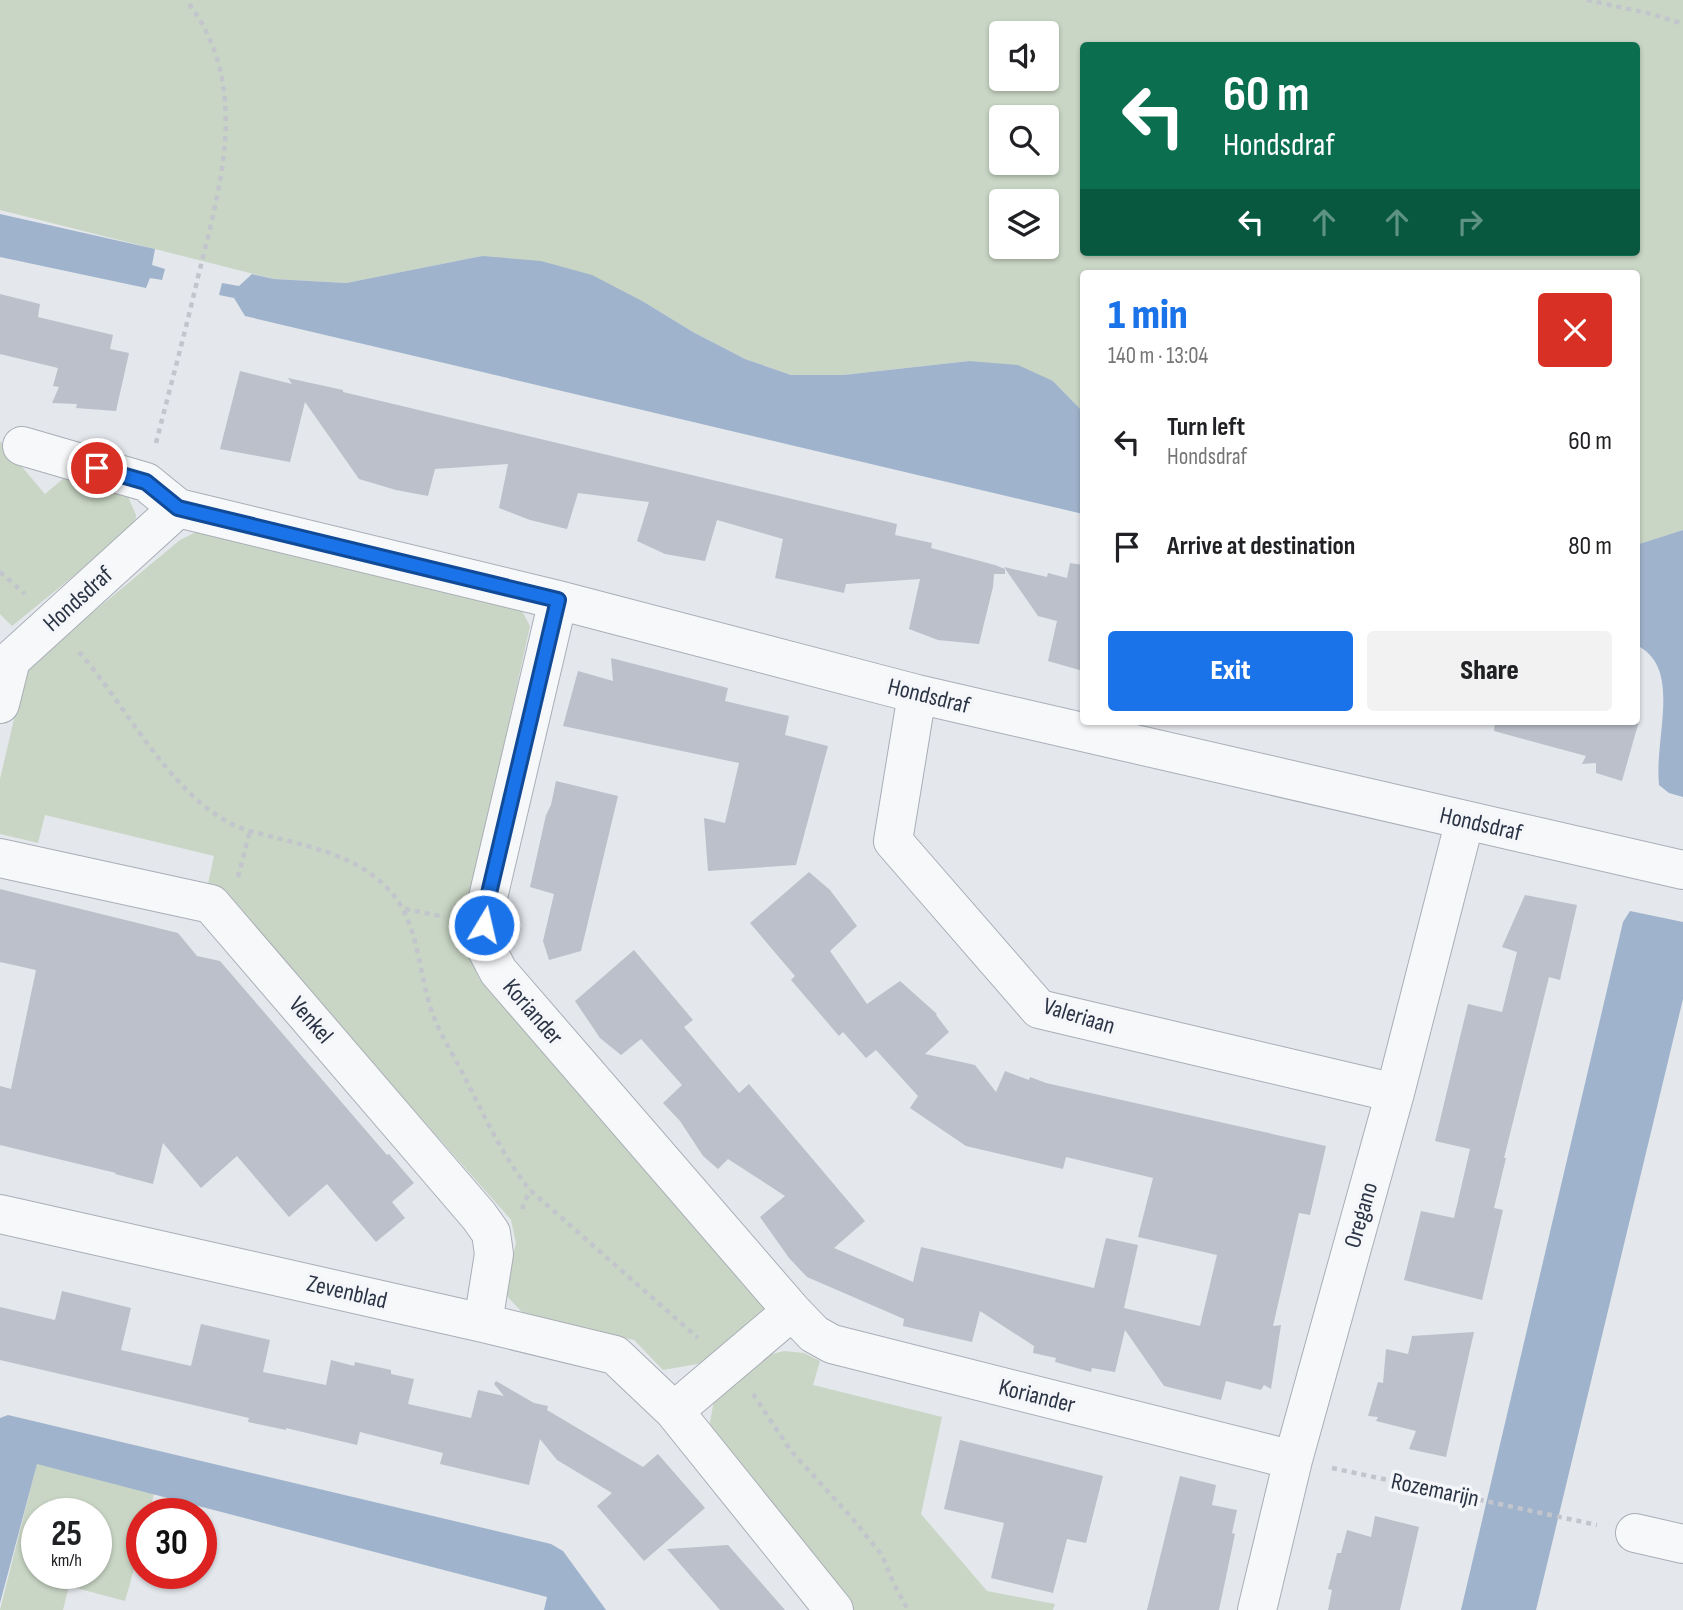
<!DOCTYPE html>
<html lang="en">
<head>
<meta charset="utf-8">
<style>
	:root { --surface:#fff; --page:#f2f2f2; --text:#202124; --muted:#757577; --accent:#1a73e8 }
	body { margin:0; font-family:"Sofia Sans Condensed",sans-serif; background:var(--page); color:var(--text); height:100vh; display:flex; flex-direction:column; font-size:26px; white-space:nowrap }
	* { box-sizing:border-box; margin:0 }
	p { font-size:23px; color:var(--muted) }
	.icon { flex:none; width:38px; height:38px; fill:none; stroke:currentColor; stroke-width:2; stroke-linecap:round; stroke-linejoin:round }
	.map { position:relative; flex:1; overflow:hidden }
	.panel { position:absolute; left:1080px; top:270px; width:560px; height:455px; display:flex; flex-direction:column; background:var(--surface); border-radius:7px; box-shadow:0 2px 5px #0004 }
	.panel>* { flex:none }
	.hud { position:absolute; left:1080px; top:42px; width:560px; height:214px; border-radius:7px; box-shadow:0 2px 5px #0004; background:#0b6e4f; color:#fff; overflow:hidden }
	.fabs { position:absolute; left:989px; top:21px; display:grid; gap:14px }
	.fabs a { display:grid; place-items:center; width:70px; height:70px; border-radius:7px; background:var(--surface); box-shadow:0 2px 5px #0004; font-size:35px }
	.speed { position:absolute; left:21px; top:1498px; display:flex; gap:14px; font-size:35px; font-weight:700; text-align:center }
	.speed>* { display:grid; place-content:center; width:91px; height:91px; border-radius:50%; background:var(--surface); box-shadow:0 2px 5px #0004; line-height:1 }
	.speed small { font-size:18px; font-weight:400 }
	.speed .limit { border:10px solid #d22; background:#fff; color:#111 }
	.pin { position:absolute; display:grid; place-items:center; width:60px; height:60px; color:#fff; margin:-30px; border:4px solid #fff; border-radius:50%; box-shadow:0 2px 7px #0007 }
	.me { position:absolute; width:77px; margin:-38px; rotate:9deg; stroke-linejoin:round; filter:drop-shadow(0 0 5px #0008) }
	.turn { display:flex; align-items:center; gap:24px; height:147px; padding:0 28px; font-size:32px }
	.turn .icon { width:91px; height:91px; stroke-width:2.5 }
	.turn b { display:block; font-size:49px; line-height:60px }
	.lanes { display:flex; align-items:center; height:66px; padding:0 28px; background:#0003; justify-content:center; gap:35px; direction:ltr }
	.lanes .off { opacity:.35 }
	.round { display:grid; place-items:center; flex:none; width:74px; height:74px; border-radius:7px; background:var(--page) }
	.summary { display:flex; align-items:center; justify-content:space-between; height:119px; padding:0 28px }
	h1 { font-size:42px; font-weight:800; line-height:52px; color:var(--accent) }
	.cta { display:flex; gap:14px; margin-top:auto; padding:14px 28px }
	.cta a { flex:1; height:80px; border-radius:7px; background:var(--accent); color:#fff; font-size:28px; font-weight:800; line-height:80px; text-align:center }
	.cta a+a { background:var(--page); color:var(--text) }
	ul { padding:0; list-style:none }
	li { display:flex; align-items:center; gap:21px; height:105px; padding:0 28px }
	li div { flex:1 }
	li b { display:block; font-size:26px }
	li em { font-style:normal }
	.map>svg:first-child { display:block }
	.green { fill:#c9d6c5; fill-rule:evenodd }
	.water { fill:#9fb4cc }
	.building { fill:#bbc0ca }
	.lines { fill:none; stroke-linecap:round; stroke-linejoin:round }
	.minor-casing { stroke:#a9aeb7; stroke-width:40 }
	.path { stroke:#c2c5cb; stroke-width:4.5; stroke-dasharray:5 5; stroke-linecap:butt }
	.minor { stroke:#f7f8fa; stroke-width:38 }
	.route-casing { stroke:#114b97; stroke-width:18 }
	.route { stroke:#1a73e8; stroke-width:12 }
	.labels { text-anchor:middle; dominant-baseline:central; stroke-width:7; stroke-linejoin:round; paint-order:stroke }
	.street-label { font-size:24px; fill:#2b3445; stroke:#f4f6f9 }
</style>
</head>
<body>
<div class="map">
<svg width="1683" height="1610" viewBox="0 0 1683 1610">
	<rect width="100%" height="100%" fill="#e4e7ec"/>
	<path class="green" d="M0 0H1683V530L1636 545V273H1083V412L1053 381 969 361 843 375H791L745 359 693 332 644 302 482 256 346 283 274 279 0 210ZM1001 33H1046V79H1001ZM1083 46H1636V252H1083ZM1001 117H1046V163H1001ZM1001 201H1046V247H1001Z
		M0 441 45 494 65 477 126 492 136 515 135 526 12 626 0 614Z
		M194 533H222L517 602 530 626 462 937 479 979 769 1312 709 1362 663 1370 634 1340 536 1319 523 1313 504 1293 516 1243 511 1220 217 887 208 884 214 856 45 815 38 843 0 834V779L26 668 180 540Z
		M784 1351 804 1353 820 1361 813 1385 942 1417 921 1514 987 1591 1055 1604 1053 1610H854L711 1443 708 1433 714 1400 768 1355Z
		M37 1463 154 1494 149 1514H142V1541L125 1601 69 1586 63 1610H0ZM37 1514H96V1573H37Z"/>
	<path class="water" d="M0 214 155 249 152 265 165 269 162 280 150 278 146 288 0 257Z
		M482 256 541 261 592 275 644 302 693 332 745 359 791 375H843L969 361 1018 365 1053 381 1083 412V514L245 316 234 298 219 295 222 283 239 286 252 274 274 279 346 283Z
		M1683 530V797L1669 793 1659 785C1654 736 1683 667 1636 645V545Z
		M1630 911 1683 922V999L1536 1610H1461L1623 922Z
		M8 1415 551 1544 563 1551 606 1610H544L547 1597 37 1464 0 1603V1418Z"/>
	<path class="building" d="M0 294 40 304 38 317 113 335 110 349 129 353 116 411 76 408 77 404 52 403 59 387 53 386 58 368 0 354Z
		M240 371 292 384 288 378 343 390V392L897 524 895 535 932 543 931 548 995 565 1005 569V574H994L993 587 979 644 938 640 909 629 920 579 846 584 844 593 775 578 783 539 717 520 705 561 665 554 637 541 649 502 578 493 567 529 530 520 499 508 508 464 435 469 428 496 396 490 359 479 305 402 290 462 220 449Z
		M1070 563 1083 565V671L1048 661 1057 621 1038 616 1004 567 1047 577 1048 573 1067 578Z
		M611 658 728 688 725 701 789 716 785 735 828 746 796 865 708 871 704 818 725 823 739 763 563 726 578 671 613 681Z
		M1495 721H1639L1622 781 1596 773V763L1582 764 1586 756 1494 731Z
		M556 781 618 796 581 951 549 960 543 941 554 894 530 887 546 815 551 805Z
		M809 872 830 890 857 926 830 951 867 1004 900 981 937 1014 936 1015 949 1032 925 1054 975 1065 996 1092 1005 1071 1029 1080 1030 1077 1046 1083 1326 1146 1310 1215 1299 1213 1273 1326 1281 1325 1271 1389 1264 1385 1261 1390 1226 1381 1221 1400 1164 1386 1125 1330 1115 1372 1092 1368 1091 1372 1055 1362 1056 1358 1033 1353 1034 1346 980 1311 972 1342 903 1326 904 1319 807 1277 789 1258 760 1217 785 1196 728 1159 718 1169 703 1156 680 1121 663 1103 682 1085 641 1039 621 1055 600 1038 575 1001 634 950 693 1020 684 1027 739 1093 749 1084 865 1221 834 1248 913 1282 921 1247 1094 1288 1106 1238 1138 1245 1124 1308 1200 1326 1217 1255 1138 1237 1153 1178 1066 1157 1063 1169 966 1146 910 1108 918 1096 876 1050 866 1058 843 1032 839 1036 791 980 795 976 750 923Z
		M0 889 178 933 197 956 220 961 387 1155 389 1154 414 1183 392 1202 405 1218 376 1242 327 1184 289 1217 237 1156 201 1188 163 1143 153 1184 115 1174 116 1173 0 1145V1086L11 1089 36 970 0 962Z
		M1525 895 1577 905 1560 980 1549 977 1504 1158H1506L1494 1208 1503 1210 1482 1300 1404 1280 1421 1211 1454 1218 1470 1149 1435 1141 1468 1004 1502 1012 1517 952 1502 947Z
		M62 1291 131 1308 121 1350 191 1366 201 1324 270 1340 263 1372 326 1385 331 1360 354 1366 355 1362 391 1370V1374L414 1379 408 1404 471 1418 478 1390 504 1396 494 1384 496 1381 534 1403 548 1406 547 1410 643 1467 658 1454 705 1508 644 1561 597 1506 612 1493 557 1460 540 1439 529 1485 440 1464 443 1453 360 1432 357 1445 286 1428V1430L248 1422 249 1418 0 1360V1307L55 1320Z
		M1474 1332 1446 1457 1409 1449 1416 1431 1376 1421 1378 1417 1368 1416 1378 1382 1383 1383 1386 1349 1408 1354 1412 1336Z
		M960 1440 1103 1476 1086 1543 1067 1539 1053 1593 991 1578 1004 1523 944 1509Z
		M1180 1476 1216 1485 1212 1505 1237 1510 1232 1533 1235 1534 1219 1610H1147Z
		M1375 1516 1419 1527 1400 1610H1328L1332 1590 1328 1589 1333 1570 1337 1553H1341L1347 1530 1371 1537Z
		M728 1545 785 1610H720L667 1549Z"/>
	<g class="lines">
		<defs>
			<path id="minor" d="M22 446 146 482 178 508
				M558 600 486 906 483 942 498 971 792 1311 814 1334 832 1344 1293 1460
				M917 694 893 841 1039 1009 1395 1093
				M0 704 11 660 178 508 558 600 917 694 1683 870
				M0 858 211 904 479 1216 491 1233 494 1254 483 1323
				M0 1214 483 1323 615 1355 674 1411 834 1610
				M674 1411 792 1311
				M1635 1533 1683 1544
				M1257 1610 1293 1460 1395 1093 1465 820"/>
		</defs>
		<use href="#minor" class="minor-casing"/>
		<path class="path" d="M1587 0 1652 14 1683 24
			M156 443C170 388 185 333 198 277 221 184 252 83 186 0
			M0 572 25 594
			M79 652C125 704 167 789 228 822 242 830 258 833 273 837 316 848 359 857 390 891 420 924 418 975 433 1015 441 1036 454 1056 464 1076 484 1115 502 1156 530 1190L698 1338
			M238 877 250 831
			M405 909 445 917
			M522 1209 530 1190
			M753 1394 791 1451 851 1517 882 1555 893 1582 908 1610
			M1332 1468 1597 1525"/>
		<use href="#minor" class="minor"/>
	</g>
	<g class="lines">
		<defs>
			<path id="route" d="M97 468 146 482 178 508 558 600 486 906 484 925"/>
		</defs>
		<use href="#route" class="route-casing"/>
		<use href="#route" class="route"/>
	</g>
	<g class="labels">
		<g class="street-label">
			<text transform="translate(78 599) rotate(-42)">Hondsdraf</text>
			<text transform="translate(929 696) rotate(14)">Hondsdraf</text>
			<text transform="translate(1481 824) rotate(13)">Hondsdraf</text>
			<text transform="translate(533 1012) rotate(49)">Koriander</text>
			<text transform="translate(1079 1016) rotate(17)">Valeriaan</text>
			<text transform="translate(311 1020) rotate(49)">Venkel</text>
			<text transform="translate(1361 1215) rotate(-74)">Oregano</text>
			<text transform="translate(347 1292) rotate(13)">Zevenblad</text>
			<text transform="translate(1037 1396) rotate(14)">Koriander</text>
			<text transform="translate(1435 1490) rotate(12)">Rozemarijn</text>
		</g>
	</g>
</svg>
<div class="fabs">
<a><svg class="icon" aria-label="sound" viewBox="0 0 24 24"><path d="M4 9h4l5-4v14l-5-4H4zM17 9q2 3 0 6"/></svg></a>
<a><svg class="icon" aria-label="search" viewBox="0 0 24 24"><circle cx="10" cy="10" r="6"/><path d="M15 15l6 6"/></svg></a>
<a><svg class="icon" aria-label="layers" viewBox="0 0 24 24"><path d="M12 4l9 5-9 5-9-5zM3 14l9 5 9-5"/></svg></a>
</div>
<div class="speed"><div>25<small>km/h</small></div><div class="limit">30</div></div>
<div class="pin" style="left:97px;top:468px;background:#d93025"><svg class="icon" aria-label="arrive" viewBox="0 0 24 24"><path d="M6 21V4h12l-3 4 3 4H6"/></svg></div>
<svg class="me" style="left:484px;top:925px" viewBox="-20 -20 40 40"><circle r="17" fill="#1a73e8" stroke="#fff" stroke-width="3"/><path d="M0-11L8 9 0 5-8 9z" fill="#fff"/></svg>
<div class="hud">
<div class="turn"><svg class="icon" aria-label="left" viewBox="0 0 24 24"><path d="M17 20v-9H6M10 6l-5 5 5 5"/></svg><div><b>60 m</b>Hondsdraf</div></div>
<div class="lanes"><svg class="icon" aria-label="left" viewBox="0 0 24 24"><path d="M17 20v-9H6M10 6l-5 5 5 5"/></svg><svg class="icon off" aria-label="ahead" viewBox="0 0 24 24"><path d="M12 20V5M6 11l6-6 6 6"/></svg><svg class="icon off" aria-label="ahead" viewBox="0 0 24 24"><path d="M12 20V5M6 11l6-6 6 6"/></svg><svg class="icon off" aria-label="right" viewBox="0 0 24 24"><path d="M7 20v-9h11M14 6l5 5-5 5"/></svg></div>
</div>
<section class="panel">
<div class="summary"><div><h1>1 min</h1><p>140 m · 13:04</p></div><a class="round" style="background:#d93025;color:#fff"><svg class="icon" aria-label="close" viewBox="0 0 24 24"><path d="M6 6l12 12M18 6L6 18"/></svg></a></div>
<ul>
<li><svg class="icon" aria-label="left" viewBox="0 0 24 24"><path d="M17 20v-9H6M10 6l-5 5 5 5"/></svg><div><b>Turn left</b><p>Hondsdraf</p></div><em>60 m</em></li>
<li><svg class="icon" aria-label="arrive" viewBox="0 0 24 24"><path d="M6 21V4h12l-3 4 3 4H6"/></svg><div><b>Arrive at destination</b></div><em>80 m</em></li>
</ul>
<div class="cta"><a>Exit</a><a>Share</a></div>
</section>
</div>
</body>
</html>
